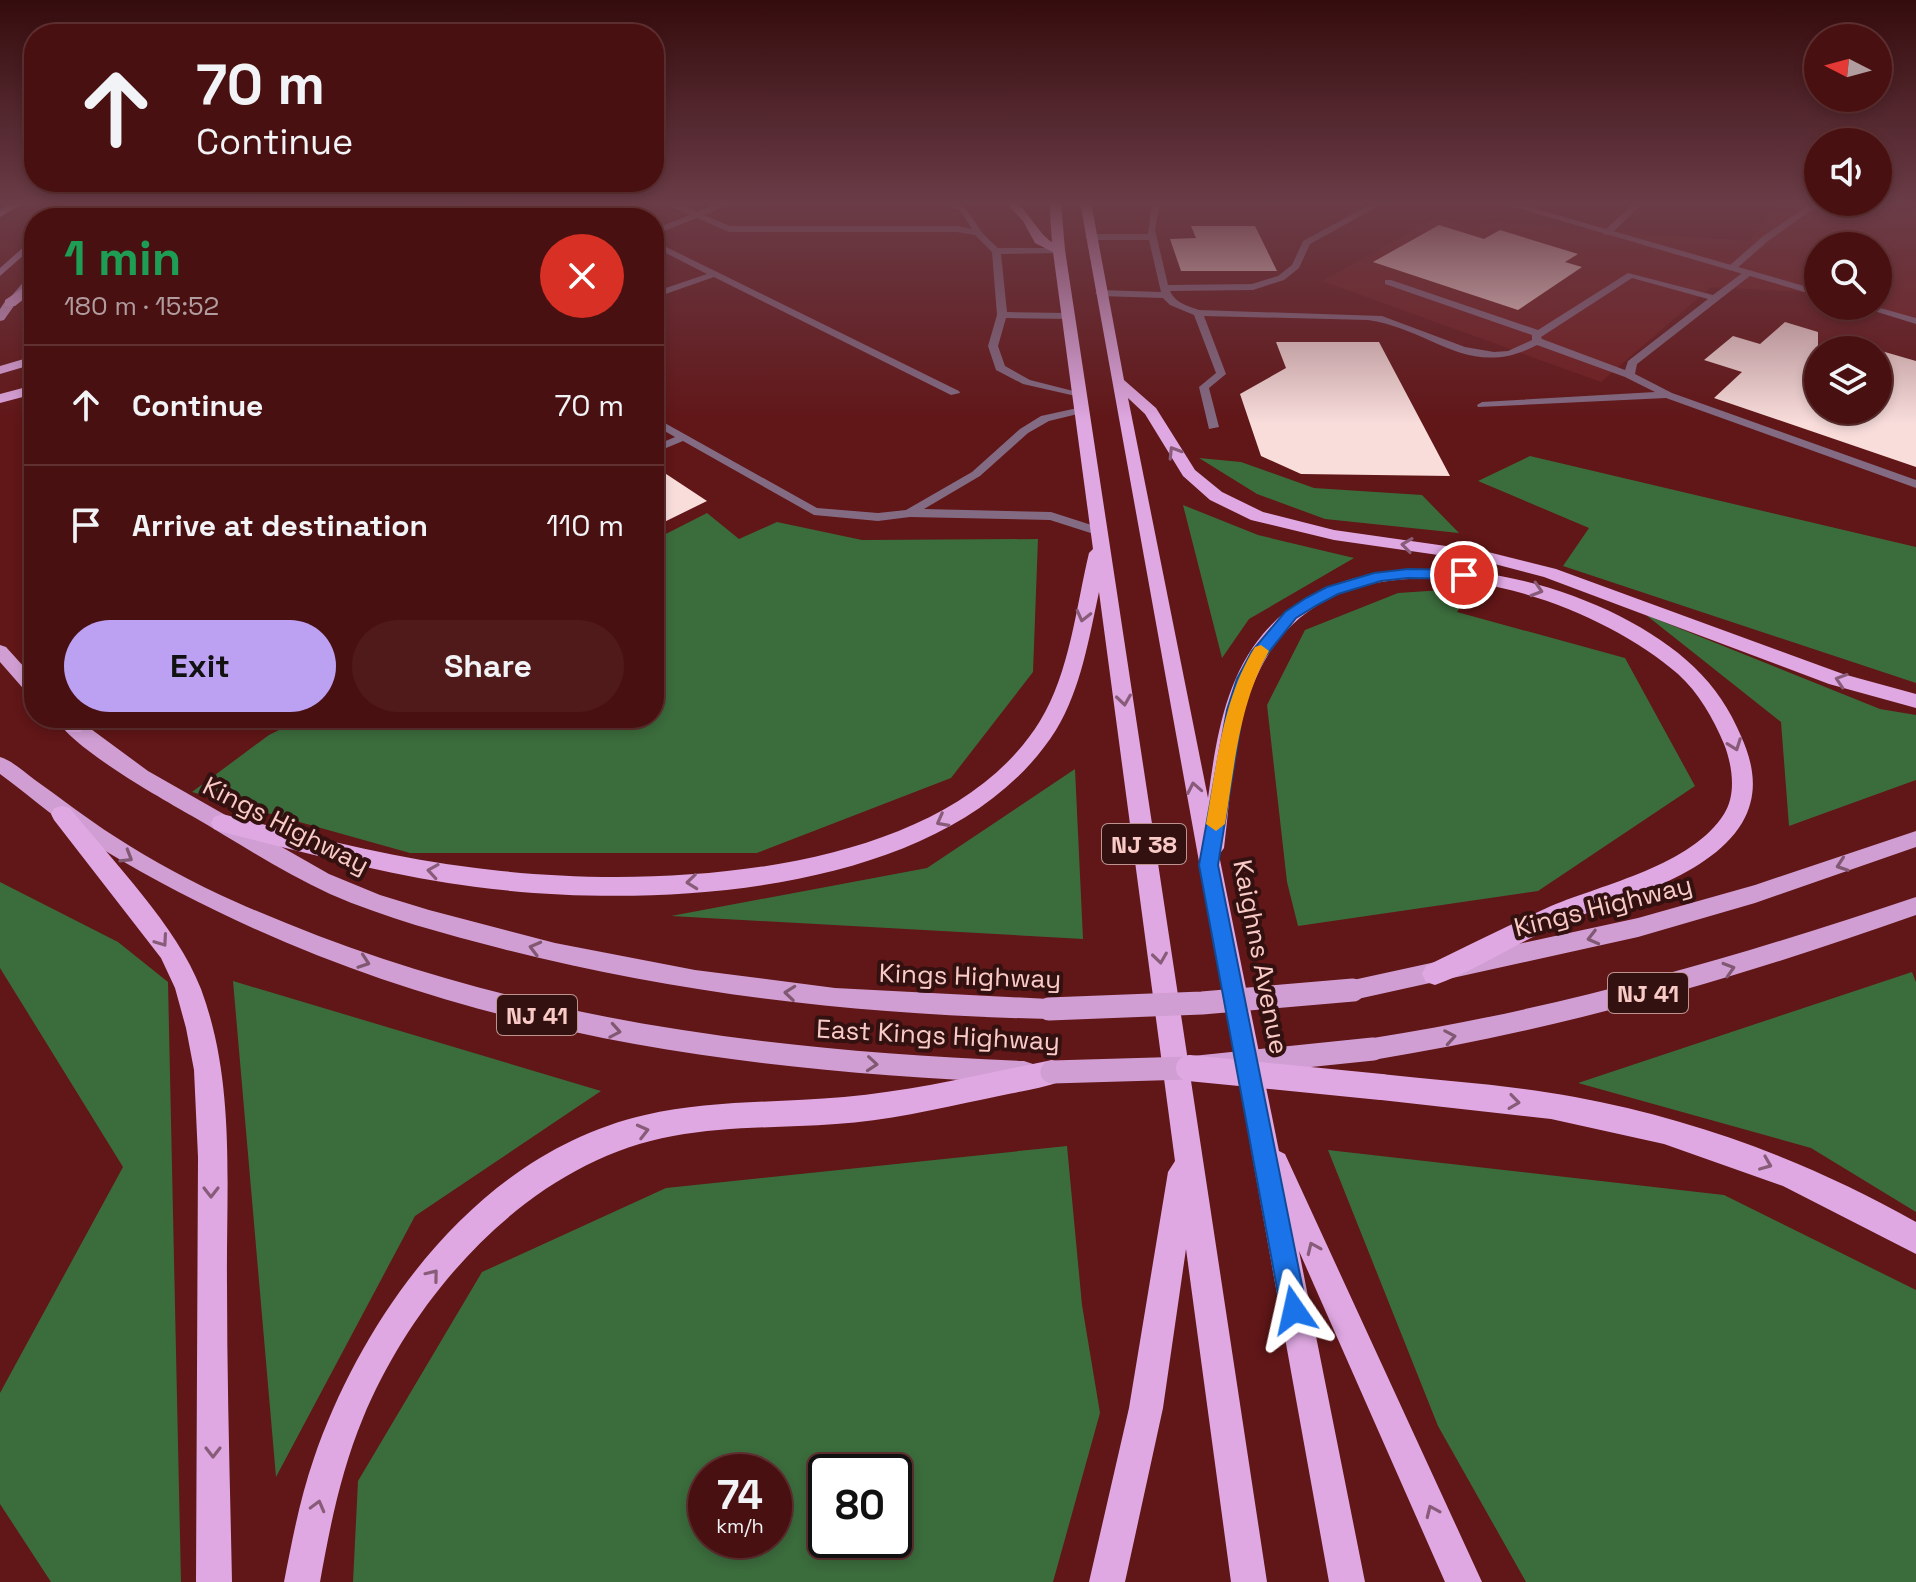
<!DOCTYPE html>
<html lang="en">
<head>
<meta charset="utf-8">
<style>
	:root { --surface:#491011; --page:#50191a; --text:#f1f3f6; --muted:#b19d9f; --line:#613031; --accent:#bca0f2 }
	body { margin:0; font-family:"Space Grotesk",sans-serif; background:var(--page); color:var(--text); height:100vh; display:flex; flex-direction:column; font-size:30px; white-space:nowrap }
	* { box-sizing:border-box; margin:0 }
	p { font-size:26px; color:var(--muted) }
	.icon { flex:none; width:44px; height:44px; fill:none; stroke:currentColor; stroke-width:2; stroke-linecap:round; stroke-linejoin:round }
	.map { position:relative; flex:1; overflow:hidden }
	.sheet { position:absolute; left:24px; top:208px; width:640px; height:520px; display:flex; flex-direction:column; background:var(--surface); border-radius:32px; box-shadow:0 4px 12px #0003,0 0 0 2px var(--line) }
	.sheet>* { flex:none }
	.hud { position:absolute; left:24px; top:24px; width:640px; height:168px; border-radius:32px; box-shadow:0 4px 12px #0003,0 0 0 2px var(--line); background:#491011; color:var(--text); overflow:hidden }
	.needle { width:52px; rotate:276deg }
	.fabs { position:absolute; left:1804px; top:24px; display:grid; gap:16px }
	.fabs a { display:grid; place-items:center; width:88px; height:88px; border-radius:50%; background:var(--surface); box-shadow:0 4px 12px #0003,0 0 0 2px var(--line); font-size:40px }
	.speed { position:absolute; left:688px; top:1454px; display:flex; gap:16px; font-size:40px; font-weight:700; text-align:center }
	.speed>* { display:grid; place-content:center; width:104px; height:104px; border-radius:50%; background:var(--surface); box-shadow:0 4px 12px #0003,0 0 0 2px var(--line); line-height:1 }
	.speed small { font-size:20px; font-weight:400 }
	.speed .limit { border:4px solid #111; border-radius:12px; background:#fff; color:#111 }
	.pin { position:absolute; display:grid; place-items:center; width:68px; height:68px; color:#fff; margin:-34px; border:4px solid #fff; border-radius:50%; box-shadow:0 2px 8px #0007 }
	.me { position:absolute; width:88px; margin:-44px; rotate:349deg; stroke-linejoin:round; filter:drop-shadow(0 0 6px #0008) }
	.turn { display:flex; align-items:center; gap:28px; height:168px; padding:0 40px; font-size:36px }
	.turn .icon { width:104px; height:104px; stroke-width:2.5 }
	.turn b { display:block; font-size:56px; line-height:68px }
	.round { display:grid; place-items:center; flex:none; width:84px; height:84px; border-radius:42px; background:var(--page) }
	.summary { display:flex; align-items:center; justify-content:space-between; height:136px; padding:0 40px }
	h1 { font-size:48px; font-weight:700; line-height:60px; color:#1e9e55 }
	.cta { display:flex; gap:16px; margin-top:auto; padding:16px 40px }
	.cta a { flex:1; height:92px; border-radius:48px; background:var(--accent); color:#111; font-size:32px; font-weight:700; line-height:92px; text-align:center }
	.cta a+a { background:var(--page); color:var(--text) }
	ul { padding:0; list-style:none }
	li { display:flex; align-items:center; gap:24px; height:120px; padding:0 40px; border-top:2px solid var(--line) }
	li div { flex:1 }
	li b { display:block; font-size:30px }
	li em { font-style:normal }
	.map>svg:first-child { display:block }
	.built { fill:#701d1e }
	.green { fill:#3b6c3c; fill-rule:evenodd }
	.building { fill:#f8dddb }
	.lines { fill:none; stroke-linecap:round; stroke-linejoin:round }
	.service { fill:#836b84; fill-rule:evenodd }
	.minor { fill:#836b84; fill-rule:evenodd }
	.tertiary { fill:#836b84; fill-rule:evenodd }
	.secondary { fill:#ae88b1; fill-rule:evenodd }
	.primary { fill:#d09ed3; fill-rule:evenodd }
	.trunk { fill:#dfa8e2; fill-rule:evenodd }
	.primary-bridge { stroke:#d09ed3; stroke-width:23 }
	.trunk-bridge { stroke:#dfa8e2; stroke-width:26 }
	.oneway { stroke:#885c79 }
	.oneway2 { stroke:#815872 }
	.route { fill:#1a73e8; stroke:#114b97; stroke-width:2 }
	.slow { fill:#f59e0b }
	.labels { text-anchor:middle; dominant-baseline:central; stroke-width:8; stroke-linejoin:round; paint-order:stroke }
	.shield { fill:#321110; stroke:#be938f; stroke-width:2 }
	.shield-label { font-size:24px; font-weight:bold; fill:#facbc6 }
	.street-label { font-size:26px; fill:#facbc6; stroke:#321110 }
</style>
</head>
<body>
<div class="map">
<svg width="1916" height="1582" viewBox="0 0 1916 1582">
	<rect width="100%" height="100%" fill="#611617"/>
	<path class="built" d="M1783 202H1916V319L1870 306H1878V246H1818V293L1711 287 1601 382 1322 281 1436 218 1477 230 1494 223 1749 241Z"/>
	<path class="green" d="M1530 456 1916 547V683L1563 566 1589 528 1478 481Z
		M1199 458 1241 462 1314 488 1422 495 1459 533 1325 519 1257 494Z
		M1183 505 1258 535 1354 558 1249 619 1222 658Z
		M707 513 739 539 777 522 862 540 1038 539 1033 672 951 778 757 853H410L192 792 269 735 303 718H654V540Z
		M1473 588 1457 612 1625 658 1695 786 1538 891 1298 926 1287 882 1267 705 1305 630 1398 593Z
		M1646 615 1880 709 1916 715V780L1789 826 1781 722Z
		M1075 769 1083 939 671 916 927 868Z
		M0 882 118 942 168 982 181 1582H51L0 1504V1393L123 1167 0 968Z
		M1912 972 1916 982V1212L1811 1148 1578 1083Z
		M233 981 601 1091 415 1216 276 1477Z
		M1067 1146 1082 1305 1100 1413 1053 1582H353L358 1481 482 1272 666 1188ZM706 1472H774V1540H706ZM894 1472V1540H826V1472Z
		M1328 1150 1724 1195 1916 1290V1582H1526L1438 1426Z"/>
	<path class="building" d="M1439 225 1484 239 1500 230 1578 254 1565 262 1582 267 1518 310 1373 262Z
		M1191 226H1255L1277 271H1181L1170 239 1196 238Z
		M1785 322 1818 332V410H1878V350L1916 361V467L1714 398 1742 372 1704 360 1733 336 1760 344Z
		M1276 342H1379L1450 476 1301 474 1261 456 1240 394 1286 368Z
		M654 466 707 501 654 527Z"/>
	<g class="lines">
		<path class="service" d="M662 202H674L697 212 722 202H734L704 215 730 226H957L972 229 960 210 942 202C965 202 968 211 979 228 984 236 992 242 998 248H1062L1063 250 1059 253 1001 254 1007 312 1069 313 1074 316 1069 319 1006 318 998 346 1005 366 1030 380 1085 394 1080 397 1023 384 996 370 988 346 997 315 992 252 975 235 957 232H729L697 218 654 235V229L690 215Z
			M1152 202H1160L1155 230 1168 285 1252 284 1278 276 1292 265 1303 241 1375 202H1386L1310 244 1299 268 1284 280 1253 290 1170 291C1175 303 1188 306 1199 310L1382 316 1465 347 1494 352 1508 351 1532 340V335L1385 284V280H1391L1538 330 1628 273 1713 295 1745 271H1751V275L1637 364 1635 374 1672 393 1916 480V488L1666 398 1478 407 1477 405 1482 402 1655 392 1625 377 1537 345C1469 381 1432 329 1368 320L1204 316 1226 374 1209 388 1219 427 1209 429 1199 387 1216 373 1194 315 1170 305 1163 298 1100 296 1095 293 1100 290 1161 292 1149 240H1089L1085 237 1089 234H1148ZM1632 278 1708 299 1628 361 1625 370 1542 339 1541 337Z
			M1813 202H1823L1768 241 1735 270H1729V266L1762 237Z
			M654 241 959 391 960 393 951 395 714 277 654 298V292L707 274 654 247Z
			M1082 407 1086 408V412L1049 421 1028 433 980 476 924 509 1051 512 1104 529 1106 532 1100 536 1050 520 910 517 878 521 814 515 683 441 654 453V446L675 437 654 425V417L817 508 878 513 906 510 972 472 1020 429 1041 416Z"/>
		<path class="minor" d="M441 202H451L460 208 509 218C486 218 461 217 441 202Z
			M1635 202 1643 203 1610 235H1604V231Z"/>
		<path class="tertiary" d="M1497 202H1512L1818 290V296Z
			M1858 306H1873L1916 318V324Z"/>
		<path class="secondary" d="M76 202H85L67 218H58Z
			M105 202H114L96 218H87Z
			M34 238V246L0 276V268Z
			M34 270V279L13 305H7V301Z"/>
		<path class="primary" d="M6 300 16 303 4 320 0 321V309Z
			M0 645 6 647 34 678V696L28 694 0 662Z
			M55 718H76L148 771 329 874 380 895 429 910 555 943 695 970 835 988 1049 999 1057 1002 1061 1009 1057 1016 1049 1019C864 1015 682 995 503 949 445 934 385 918 330 894 282 872 237 842 192 816 157 796 75 750 55 718Z
			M0 757C13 761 24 772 35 780 61 798 87 819 114 836 151 860 195 884 236 902 494 1016 744 1049 1024 1061L1033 1064 1036 1072 1033 1080 1024 1083C694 1070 390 1022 102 849 66 828 34 799 0 774Z
			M1916 831V847L1755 903 1638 937 1353 1000 1345 997 1341 990 1345 983 1353 980 1638 918 1755 885Z
			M1916 897V915C1738 978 1560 1030 1373 1060L1364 1057 1361 1049 1364 1041 1373 1038C1559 1009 1737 957 1916 897Z"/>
		<path class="trunk" d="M12 202H26L0 217V209Z
			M185 202H203L159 218H141Z
			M356 202H368L383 218H371Z
			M542 202H560L515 218H497Z
			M627 202H645L603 218H586Z
			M1005 202H1017C1029 214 1041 236 1052 242L1049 202H1061L1065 250 1267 1582H1231L1186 1249 1163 1408 1125 1582H1089L1129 1408 1168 1172 1175 1161 1099 592C1089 638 1081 689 1056 730 950 898 652 910 476 887 390 876 306 853 222 832L214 829 211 823 214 817 222 814C306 835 390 858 476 868 643 890 941 882 1040 721 1070 672 1076 607 1089 553L1093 549 1053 252 1035 243 1023 221Z
			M1080 202H1091L1124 380 1156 408 1195 470 1222 492 1263 512 1334 530 1488 552 1556 569 1843 674 1916 694V708L1829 684 1544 577 1487 562 1334 540 1251 520 1210 500 1183 476 1145 414 1128 398 1208 798C1216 740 1225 679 1263 634 1360 518 1598 575 1694 667 1715 687 1730 710 1741 736 1754 765 1759 794 1742 823 1707 881 1608 901 1549 929 1511 947 1474 971 1435 985L1426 982 1422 974 1426 966C1468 946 1509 925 1551 906 1604 884 1692 865 1724 814 1737 794 1732 764 1724 744 1713 718 1699 693 1678 674 1581 589 1352 519 1268 655 1233 712 1232 784 1224 848L1219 855 1279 1151 1285 1154 1482 1582H1445L1299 1251 1365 1582H1329Z
			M34 281V291L15 306H5V300Z
			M34 356V364L0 374V366Z
			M34 385V394L0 403V394Z
			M34 527V589L25 583V532Z
			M61 718H81L84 727 81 732H67Z
			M62 806 70 808C113 862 177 926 201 989 236 1083 226 1186 227 1284 227 1384 230 1483 232 1582H196L198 1157 194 1070 186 1028 175 988 161 958 54 820 51 814 54 808Z
			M1052 1060 1062 1063 1066 1072 1062 1081C1037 1090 1010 1093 985 1099 936 1109 886 1121 836 1124 782 1128 727 1126 673 1136 532 1161 416 1290 363 1418 341 1471 330 1526 320 1582H284C292 1541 300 1498 314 1458 366 1308 482 1152 645 1115 710 1100 777 1103 844 1097 914 1091 983 1074 1052 1060Z
			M1381 1074C1446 1081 1511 1085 1575 1097 1695 1119 1810 1162 1916 1222V1254L1783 1186 1664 1144 1551 1119 1381 1100 1371 1096 1367 1087 1371 1078Z"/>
		<path class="primary-bridge" d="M1049 1009 1202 1003 1353 990
			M1052 1072 1189 1068 1373 1049"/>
		<path class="trunk-bridge" d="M1189 1068 1381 1087"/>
	</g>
	<defs><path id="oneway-chevron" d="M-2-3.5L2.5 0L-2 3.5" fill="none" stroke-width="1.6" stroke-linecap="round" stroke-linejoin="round" transform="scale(2)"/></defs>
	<g class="oneway">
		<use href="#oneway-chevron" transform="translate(1174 452) rotate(-122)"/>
		<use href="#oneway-chevron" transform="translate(1407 545) rotate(-172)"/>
		<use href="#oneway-chevron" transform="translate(1537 590) rotate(17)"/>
		<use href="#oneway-chevron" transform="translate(1083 616) rotate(104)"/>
		<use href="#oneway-chevron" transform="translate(1841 680) rotate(-162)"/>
		<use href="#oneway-chevron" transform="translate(1124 700) rotate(82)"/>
		<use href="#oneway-chevron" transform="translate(1735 745) rotate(70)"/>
		<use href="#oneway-chevron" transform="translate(1194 788) rotate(-101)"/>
		<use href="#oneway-chevron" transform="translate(942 821) rotate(152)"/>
		<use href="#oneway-chevron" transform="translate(433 871) rotate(-171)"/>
		<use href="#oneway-chevron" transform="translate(692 882) rotate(174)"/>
		<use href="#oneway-chevron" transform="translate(162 941) rotate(55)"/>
		<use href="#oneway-chevron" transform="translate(1160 958) rotate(82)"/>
		<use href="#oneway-chevron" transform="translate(1514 1102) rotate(8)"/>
		<use href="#oneway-chevron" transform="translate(643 1131) rotate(-14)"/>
		<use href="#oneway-chevron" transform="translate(1766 1164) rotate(22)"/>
		<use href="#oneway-chevron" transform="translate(211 1192) rotate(90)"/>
		<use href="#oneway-chevron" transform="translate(1313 1248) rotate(-114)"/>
		<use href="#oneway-chevron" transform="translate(433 1275) rotate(-51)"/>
		<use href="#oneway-chevron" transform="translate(213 1452) rotate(90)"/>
		<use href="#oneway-chevron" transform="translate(318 1506) rotate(-75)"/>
		<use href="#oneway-chevron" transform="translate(1432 1511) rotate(-114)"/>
	</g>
	<g class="oneway2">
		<use href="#oneway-chevron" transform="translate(127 857) rotate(31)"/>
		<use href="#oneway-chevron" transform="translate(1842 865) rotate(161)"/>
		<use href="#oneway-chevron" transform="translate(1593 938) rotate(166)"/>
		<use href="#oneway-chevron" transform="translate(535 948) rotate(-165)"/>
		<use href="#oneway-chevron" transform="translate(364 962) rotate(19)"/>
		<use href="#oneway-chevron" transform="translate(1729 969) rotate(-17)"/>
		<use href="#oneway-chevron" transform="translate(790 993) rotate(-174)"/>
		<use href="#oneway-chevron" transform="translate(615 1031) rotate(10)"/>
		<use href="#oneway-chevron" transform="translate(1450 1037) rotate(-10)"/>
		<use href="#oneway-chevron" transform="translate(872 1064) rotate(5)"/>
	</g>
	<linearGradient id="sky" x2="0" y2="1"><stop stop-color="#350c0d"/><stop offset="0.48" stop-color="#6a3c47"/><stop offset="1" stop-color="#6a3c47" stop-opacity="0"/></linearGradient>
	<rect width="1916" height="424" fill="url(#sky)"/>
	<path class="route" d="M1408 569 1464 570 1471 575 1464 579 1408 578 1381 581 1338 594 1317 605 1296 618 1265 657 1253 679 1243 710 1218 865 1307 1310 1303 1319 1294 1323 1285 1319 1281 1310 1199 865 1227 710 1237 679 1252 651 1285 612 1306 598 1327 587 1374 573Z"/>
	<path class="slow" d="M1261 645 1269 651C1239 704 1235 764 1225 824L1216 831 1206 824C1217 763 1222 701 1255 647Z"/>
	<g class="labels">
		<g class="shield">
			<rect x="1102" y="824" width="84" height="40" rx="6"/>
			<rect x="1608" y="973" width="80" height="40" rx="6"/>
			<rect x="497" y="995" width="80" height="40" rx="6"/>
		</g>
		<g class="shield-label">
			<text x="1144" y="844">NJ 38</text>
			<text x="1648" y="993">NJ 41</text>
			<text x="537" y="1015">NJ 41</text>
		</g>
		<g class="street-label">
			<text transform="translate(286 825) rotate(27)">Kings Highway</text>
			<text transform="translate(1603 906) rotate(-14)">Kings Highway</text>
			<text transform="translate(1261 957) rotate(79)">Kaighns Avenue</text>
			<text transform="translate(970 976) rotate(2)">Kings Highway</text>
			<text transform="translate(938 1035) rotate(3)">East Kings Highway</text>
		</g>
	</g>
</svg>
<div class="fabs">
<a><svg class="needle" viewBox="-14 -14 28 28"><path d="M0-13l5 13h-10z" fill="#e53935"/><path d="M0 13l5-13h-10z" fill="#b19d9f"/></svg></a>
<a><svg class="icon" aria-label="sound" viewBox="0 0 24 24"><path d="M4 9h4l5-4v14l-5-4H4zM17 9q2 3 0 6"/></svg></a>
<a><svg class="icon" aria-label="search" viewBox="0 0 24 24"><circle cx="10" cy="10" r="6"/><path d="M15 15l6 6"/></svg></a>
<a><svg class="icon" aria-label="layers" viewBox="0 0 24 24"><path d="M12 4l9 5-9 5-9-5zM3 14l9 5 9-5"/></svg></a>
</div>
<div class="speed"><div>74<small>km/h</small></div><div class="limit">80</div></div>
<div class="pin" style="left:1464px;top:575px;background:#d93025"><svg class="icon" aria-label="arrive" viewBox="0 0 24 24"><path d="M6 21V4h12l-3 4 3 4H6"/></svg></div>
<svg class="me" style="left:1294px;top:1310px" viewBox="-20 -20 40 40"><path d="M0-17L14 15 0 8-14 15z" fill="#1a73e8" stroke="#fff" stroke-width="4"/></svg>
<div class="hud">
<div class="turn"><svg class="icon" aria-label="ahead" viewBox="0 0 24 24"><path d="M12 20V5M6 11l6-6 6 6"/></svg><div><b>70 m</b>Continue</div></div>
</div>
<section class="sheet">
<div class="summary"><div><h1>1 min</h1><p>180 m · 15:52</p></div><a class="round" style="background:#d93025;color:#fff"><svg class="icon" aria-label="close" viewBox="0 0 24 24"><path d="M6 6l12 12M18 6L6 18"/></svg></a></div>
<ul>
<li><svg class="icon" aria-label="ahead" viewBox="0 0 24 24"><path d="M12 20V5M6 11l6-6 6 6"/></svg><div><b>Continue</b></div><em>70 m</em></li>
<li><svg class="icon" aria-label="arrive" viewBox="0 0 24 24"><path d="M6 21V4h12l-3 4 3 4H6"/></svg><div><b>Arrive at destination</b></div><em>110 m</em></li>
</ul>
<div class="cta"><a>Exit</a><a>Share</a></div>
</section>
</div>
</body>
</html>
